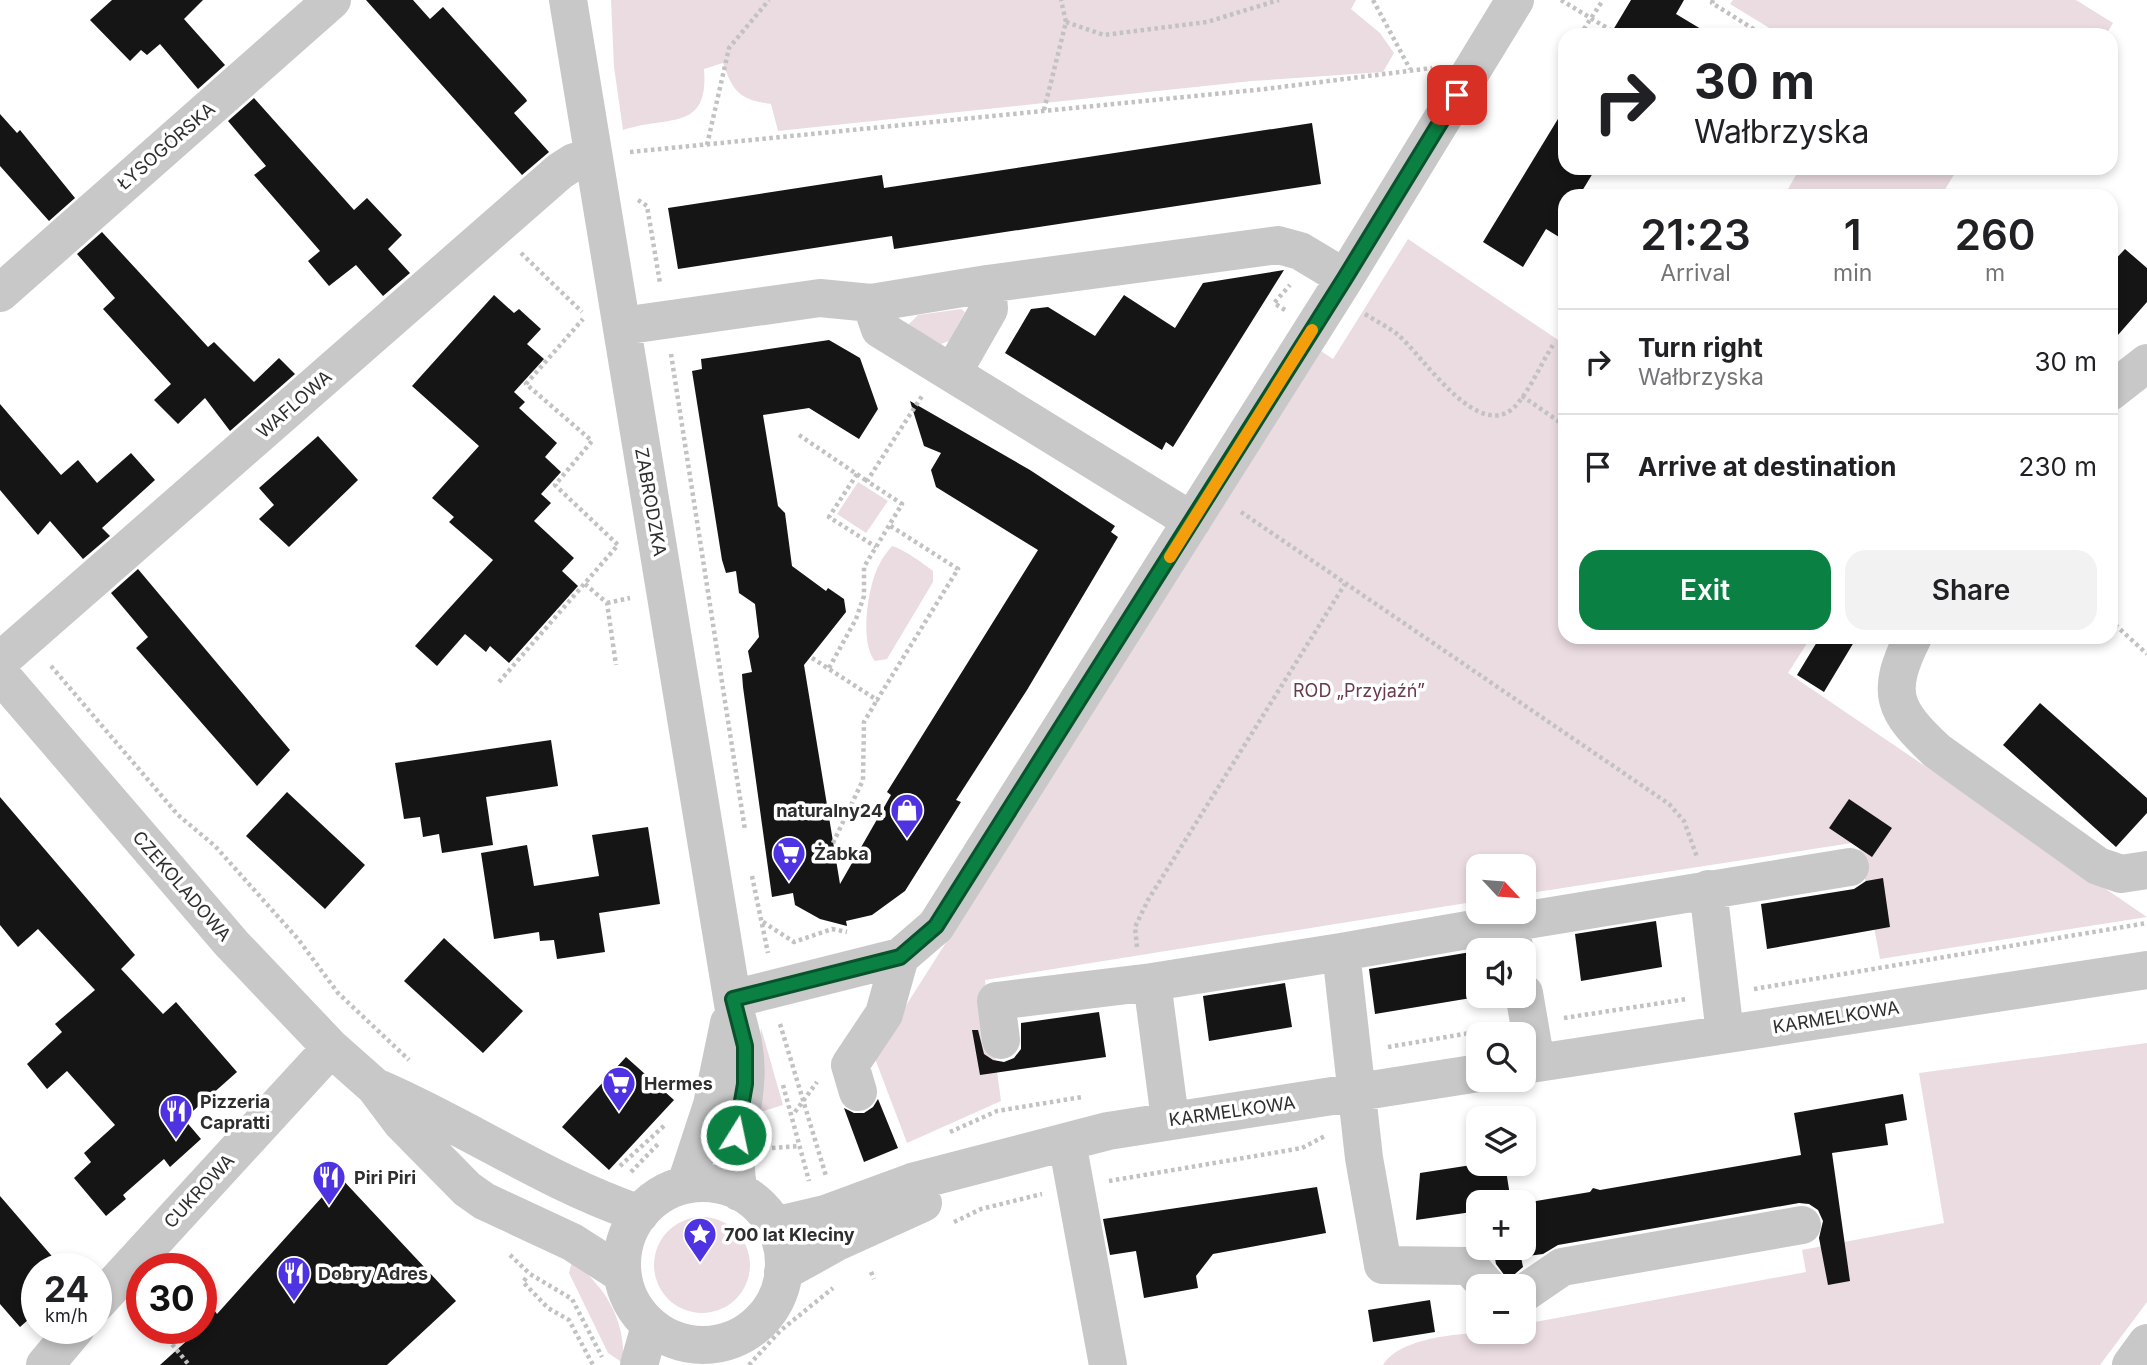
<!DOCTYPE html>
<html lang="en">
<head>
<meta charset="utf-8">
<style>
	:root { --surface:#fff; --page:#f2f2f2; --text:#202124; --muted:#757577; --line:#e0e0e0; --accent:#0b8043 }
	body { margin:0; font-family:Inter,sans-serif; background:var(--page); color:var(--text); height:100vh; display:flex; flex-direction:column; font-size:26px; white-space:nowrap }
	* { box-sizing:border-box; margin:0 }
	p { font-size:23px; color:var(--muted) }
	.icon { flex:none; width:38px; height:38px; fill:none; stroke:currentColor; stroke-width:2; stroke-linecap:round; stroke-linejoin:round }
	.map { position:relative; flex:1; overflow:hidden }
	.side { position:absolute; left:1558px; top:189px; width:560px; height:455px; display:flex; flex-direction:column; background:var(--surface); border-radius:21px; box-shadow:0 4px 10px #0003 }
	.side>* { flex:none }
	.top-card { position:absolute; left:1558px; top:28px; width:560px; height:147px; border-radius:21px; box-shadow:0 4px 10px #0003; background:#fff; color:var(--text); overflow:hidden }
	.needle { width:46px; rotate:116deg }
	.buttons { position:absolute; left:1466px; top:854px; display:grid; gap:14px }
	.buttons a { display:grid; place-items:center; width:70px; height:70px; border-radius:14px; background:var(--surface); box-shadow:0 4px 10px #0003; font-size:35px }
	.speed { position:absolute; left:21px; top:1253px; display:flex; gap:14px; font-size:35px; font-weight:700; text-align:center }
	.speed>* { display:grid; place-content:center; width:91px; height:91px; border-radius:50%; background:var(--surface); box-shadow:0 4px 10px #0003; line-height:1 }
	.speed small { font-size:18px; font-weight:400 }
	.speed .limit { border:10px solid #d22; background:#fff; color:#111 }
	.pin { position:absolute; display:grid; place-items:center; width:60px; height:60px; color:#fff; margin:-30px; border-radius:14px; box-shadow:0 4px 10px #0006 }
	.me { position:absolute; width:77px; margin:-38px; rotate:10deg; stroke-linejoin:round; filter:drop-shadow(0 0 5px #0008) }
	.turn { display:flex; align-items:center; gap:24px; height:147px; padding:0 21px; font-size:32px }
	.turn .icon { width:91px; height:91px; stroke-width:2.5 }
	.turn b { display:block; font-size:49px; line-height:60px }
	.eta { display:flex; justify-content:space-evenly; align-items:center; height:119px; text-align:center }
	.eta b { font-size:42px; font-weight:600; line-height:49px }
	.primary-button { display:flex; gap:14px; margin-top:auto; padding:14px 21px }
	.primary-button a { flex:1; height:80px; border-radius:21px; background:var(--accent); color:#fff; font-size:28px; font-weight:600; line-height:80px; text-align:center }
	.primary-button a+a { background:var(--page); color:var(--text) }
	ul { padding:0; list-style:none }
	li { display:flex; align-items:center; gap:21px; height:105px; padding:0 21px; border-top:2px solid var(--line) }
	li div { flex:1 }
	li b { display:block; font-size:26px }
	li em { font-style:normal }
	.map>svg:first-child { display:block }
	.green { fill:#ebdce1 }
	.building { fill:#151515 }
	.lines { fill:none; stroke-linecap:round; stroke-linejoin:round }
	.path { stroke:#c2c2c2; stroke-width:4.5; stroke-dasharray:3.5 3.5; stroke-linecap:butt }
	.minor { stroke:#c8c8c8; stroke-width:38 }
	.route-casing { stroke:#07532c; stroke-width:18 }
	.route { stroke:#0b8043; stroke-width:12 }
	.slow { stroke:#f59e0b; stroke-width:12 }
	.labels { text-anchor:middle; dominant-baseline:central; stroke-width:7; stroke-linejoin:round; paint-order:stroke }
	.street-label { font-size:18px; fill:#2e2e2e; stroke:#fff }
	.park-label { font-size:18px; fill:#693c47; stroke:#fff }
	.poi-label { font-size:18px; font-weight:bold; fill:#2e2e2e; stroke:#fff; text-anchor:start }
</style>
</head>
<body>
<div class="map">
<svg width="2147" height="1365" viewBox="0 0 2147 1365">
	<rect width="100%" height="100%" fill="#fff"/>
	<path class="green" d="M611 0H1356L1351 9 1380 33 1394 53 1383 72 1252 81 778 131 771 104C740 100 733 92 723 63L704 69C709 132 669 115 623 130L614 67Z
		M1733 0H2076L2113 23 2106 35H1781L1730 4Z
		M1800 168H1958L1941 196H1784Z
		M1408 239 1564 344V637H1811L1788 673 2147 917 1880 959 1858 842 1524 894V866H1479V901L985 980 1001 1101 907 1143 874 1056 1321 351 1333 359Z
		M961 309 965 312 949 341 941 344 908 325 918 315Z
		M858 482 888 501 866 533 837 514Z
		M892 546C903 549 923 563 933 571V582L887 659 875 661C859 643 868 585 879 565 882 558 887 552 892 546Z
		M761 1028 783 1105 757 1113 760 1039Z
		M2147 1043V1302L2100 1365H1383C1404 1331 1488 1332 1524 1332V1324L1806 1272 1802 1250 1944 1223 1919 1073Z
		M654 1265a48 48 0 1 1 96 0a48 48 0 1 1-96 0Z
		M572 1261C605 1286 626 1320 623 1363L608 1353 569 1273Z"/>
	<path class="building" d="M112 0H203L184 19 225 65 198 89 160 44 147 55 141 50 130 61 90 20Z
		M366 0H413L430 19 443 7 526 99 527 101 514 113 549 152 522 175Z
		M1631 0H1684L1676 14 1711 35H1610Z
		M254 98 354 210 367 198 402 235 388 249 410 273 383 296 356 265 329 286 308 261 320 251 254 175 266 166 228 121Z
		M1564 109V168H1596L1579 196H1564V240L1546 229 1523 267 1483 242Z
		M0 114 17 133 20 130 75 198 49 221 0 166Z
		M1312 123 1321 184 894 249 892 236 678 269 668 208 882 175 884 188Z
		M102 232 208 347 214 342 254 382 279 358 295 374 230 431 205 398 178 424 154 400 171 384 103 309 115 298 77 254Z
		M2125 249 2147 268V302L2110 344V265Z
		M1284 270 1173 447 1166 442 1162 450 1005 353 1031 309 1048 307 1095 336 1124 295 1175 328 1203 283Z
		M494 295 514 313 519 309 541 329 527 344 544 359 514 392 525 402 519 408 557 443 545 457 561 472 541 494 551 503 534 521 574 558 562 571 578 586 509 663 490 646 486 652 465 634 437 666 415 646 493 560 449 522 454 517 432 498 479 446 412 386Z
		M829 340 860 358 878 409 859 439 809 408 763 415 778 506 785 513 792 566 826 591 828 588 844 599 846 612 804 665 840 884 891 795 887 792 1038 550 936 487 931 470 941 453 924 446 910 401 1030 470 1115 526 1111 532 1118 537 1027 690 956 800 961 802 905 891 872 915 846 921 847 926 820 919 795 905 793 893 772 897 743 687 742 674 752 672 748 651 759 637 755 604 739 593 736 571 726 573 722 560 692 371 702 369 701 359Z
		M0 404 61 475 78 460 97 483 131 453 155 480 102 528 110 536 83 559 50 521 38 535 0 490Z
		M318 436 358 480 289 547 259 519 274 505 259 488Z
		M138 569 290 750 257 786 136 648 148 637 111 593Z
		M1820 637H1857L1824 692 1797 675Z
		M2040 703 2147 798V813L2116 847 2003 745Z
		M551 740 558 786 486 797 493 845 442 853 439 834 423 837 420 817 404 819 395 763Z
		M287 792 365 865 325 909 246 836Z
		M0 797 135 955 121 969 163 1014 176 1002 237 1072 184 1119 201 1139 170 1167 164 1159 123 1195 126 1199 106 1216 74 1178 91 1162 84 1153 115 1125 67 1071 47 1089 27 1064 62 1032 55 1024 95 990 38 929 18 947 0 925Z
		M1849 799 1892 828 1872 857 1829 828Z
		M648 827 660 904 599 913 605 952 557 959 554 940 540 941 539 932 494 939 481 853 527 845 534 886 599 876 592 835Z
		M1883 878 1890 927 1767 949 1761 904 1854 889 1866 881Z
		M1656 921 1662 967 1581 981 1575 934Z
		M444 938 523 1011 483 1053 404 981Z
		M1471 952 1477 997 1375 1014 1369 969Z
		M1285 983 1292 1027 1209 1041 1203 996Z
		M1099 1012 1106 1057 980 1075 972 1030H978L984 1054 993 1060 1004 1062 1014 1058 1021 1049V1023Z
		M626 1057 674 1100 609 1170 562 1127Z
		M1903 1094 1907 1120 1885 1124 1888 1145 1832 1153 1850 1281 1828 1285 1819 1238 1823 1221 1818 1210 1809 1204 1799 1203 1558 1245 1543 1254 1521 1257 1523 1267 1508 1280 1496 1264 1493 1248H1524V1203L1590 1192 1593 1188 1600 1190 1801 1155 1794 1113Z
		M878 1099 898 1148 864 1162 844 1108 854 1113H864L873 1107Z
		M1478 1164H1505L1511 1202H1479V1211L1416 1220 1420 1173Z
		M340 1177 456 1301 387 1365H160L201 1328V1292L217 1314Z
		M1317 1187 1326 1233 1213 1254 1196 1276 1198 1288 1144 1298 1136 1251 1110 1255 1103 1219Z
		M0 1196 63 1269H37V1312L20 1327 0 1304Z
		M1430 1300 1435 1332 1373 1342 1368 1310Z"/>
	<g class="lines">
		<path class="path" d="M1373 0 1410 69
			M1561 0 1612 31
			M1713 0 1712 3 1763 35
			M1066 22 1104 35 1207 22 1279 0
			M1580 35 1603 0
			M1044 110 1066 22 1061 0
			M707 145 729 48 769 0
			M630 152 1265 89 1432 68
			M638 200 647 206 660 283
			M521 253 582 312
			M1285 310 1274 303 1290 285
			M1365 314C1376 321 1388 327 1397 334 1423 355 1481 449 1518 403 1532 386 1542 362 1554 343
			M671 354 745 830
			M1522 396 1564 425
			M799 435 867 481
			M857 474 829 517 876 547
			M1241 512 1669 804 1684 821 1697 857
			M585 584 607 603 616 665
			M607 603 630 598
			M2110 620 2147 654
			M812 658 877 700 958 569 889 525
			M51 666 178 815 215 846 298 939 338 993 409 1060
			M829 668 856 619 864 596V567L902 504 867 481 922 396
			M499 682 618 545 555 485 592 441 526 384 583 319
			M833 843 863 780 864 722 877 700
			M752 876 768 953
			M763 922 794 942 832 929 847 932
			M1137 947 1135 927 1148 900 1345 584
			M1754 989 2147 923
			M1564 1018 1687 999
			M780 1024 826 1176
			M1388 1047 1493 1029
			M783 1085 809 1181
			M795 1112 817 1082
			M950 1132 997 1111 1082 1097
			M772 1148 799 1146
			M620 1166 665 1125
			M631 1172 659 1143
			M1109 1181 1302 1148 1325 1136
			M954 1222 981 1209 1042 1194
			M510 1255 530 1274 572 1299 602 1357
			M871 1272 874 1279
			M526 1278 523 1282 548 1308 569 1320 593 1365
			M159 1328 189 1365
			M749 1365 780 1331 833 1288"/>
		<path class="minor" d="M568 0 733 1004C741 1031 748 1056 745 1084 742 1125 730 1151 739 1192
			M0 293 332 0
			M871 303 880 329 1192 521
			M622 326 820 298 871 303 987 284 1278 245 1300 251 1345 278
			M953 372 989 309 987 284
			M2110 392 2147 363
			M1913 637C1885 693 1893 710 1937 751L2098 866 2121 874 2147 870
			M0 661 560 171 574 162 593 157
			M0 674 232 944 331 1048 375 1087 402 1123 467 1189 484 1201 572 1242 622 1274
			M1708 889 1725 1034
			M1515 950 1508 923 1850 867
			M1524 993 1536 1063
			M733 999 900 957 936 926 1345 278 1515 0
			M1001 1040 996 1001 1152 982
			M1524 1065 2147 970
			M380 1089C468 1127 548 1183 640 1214
			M858 1092 850 1065 884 1014 900 957
			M1170 1119 1152 982 1341 952
			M1067 1142 1108 1365
			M622 1264a81 81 0 1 1 162 0a81 81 0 1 1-162 0Z
			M686 1184 712 1105 729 1023
			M774 1226 825 1214 912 1182 1108 1131 1479 1073
			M783 1272 837 1242 923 1203
			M1487 1286 1469 1266 1383 1265 1364 1158 1341 952 1508 923
			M1524 1293 1562 1267 1802 1225
			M96 1304 331 1048
			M45 1365 76 1328
			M639 1365 650 1326
			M2131 1365 2147 1343"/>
	</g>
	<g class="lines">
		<defs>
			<path id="route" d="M736 1135 745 1084V1046L733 999 900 957 936 926 1345 278 1457 95"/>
		</defs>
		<use href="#route" class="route-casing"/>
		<use href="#route" class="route"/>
		<path class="slow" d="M1170 557 1312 330"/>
	</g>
	<defs>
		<symbol id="shop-pin" viewBox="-11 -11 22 30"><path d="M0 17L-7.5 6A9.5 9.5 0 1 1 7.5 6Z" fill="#4d33e2" stroke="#fff"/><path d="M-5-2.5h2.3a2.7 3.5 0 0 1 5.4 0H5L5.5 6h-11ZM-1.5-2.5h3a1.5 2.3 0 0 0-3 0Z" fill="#fff"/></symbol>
		<symbol id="supermarket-pin" viewBox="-11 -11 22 30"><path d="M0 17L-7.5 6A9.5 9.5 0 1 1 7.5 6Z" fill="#4d33e2" stroke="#fff"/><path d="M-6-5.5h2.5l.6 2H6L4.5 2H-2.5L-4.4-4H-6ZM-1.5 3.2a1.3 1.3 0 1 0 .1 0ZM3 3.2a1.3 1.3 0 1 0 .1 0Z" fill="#fff"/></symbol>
		<symbol id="restaurant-pin" viewBox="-11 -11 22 30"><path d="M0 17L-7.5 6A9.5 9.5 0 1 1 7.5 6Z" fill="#4d33e2" stroke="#fff"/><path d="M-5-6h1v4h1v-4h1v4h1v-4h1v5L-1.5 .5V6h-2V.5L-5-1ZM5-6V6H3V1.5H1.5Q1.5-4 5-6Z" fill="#fff"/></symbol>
		<symbol id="sight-pin" viewBox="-11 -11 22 30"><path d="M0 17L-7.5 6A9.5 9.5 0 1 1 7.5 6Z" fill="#4d33e2" stroke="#fff"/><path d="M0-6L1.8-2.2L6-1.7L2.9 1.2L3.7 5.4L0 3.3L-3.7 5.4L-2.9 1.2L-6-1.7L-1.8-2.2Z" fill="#fff"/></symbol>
	</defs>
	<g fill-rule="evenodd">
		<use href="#shop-pin" x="888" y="791" width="38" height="52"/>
		<use href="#supermarket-pin" x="770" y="834" width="38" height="52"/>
		<use href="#supermarket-pin" x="600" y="1064" width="38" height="52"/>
		<use href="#restaurant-pin" x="157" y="1092" width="38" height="52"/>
		<use href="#restaurant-pin" x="310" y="1158" width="38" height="52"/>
		<use href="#sight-pin" x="681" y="1215" width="38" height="52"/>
		<use href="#restaurant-pin" x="275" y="1254" width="38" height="52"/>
	</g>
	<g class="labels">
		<g class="street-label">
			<text transform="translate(166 146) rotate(-41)">ŁYSOGÓRSKA</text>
			<text transform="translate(294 404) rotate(-41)">WAFLOWA</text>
			<text transform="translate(651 502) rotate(80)">ZABRODZKA</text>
			<text transform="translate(182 886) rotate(49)">CZEKOLADOWA</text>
			<text transform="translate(1836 1017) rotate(-9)">KARMELKOWA</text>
			<text transform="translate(1232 1111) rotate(-8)">KARMELKOWA</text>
			<text transform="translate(199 1191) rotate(-47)">CUKROWA</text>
		</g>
		<g class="park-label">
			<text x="1359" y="690">ROD „Przyjaźń”</text>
		</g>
		<g class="poi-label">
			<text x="883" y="810" text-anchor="end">naturalny24</text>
			<text x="814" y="853">Żabka</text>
			<text x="644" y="1083">Hermes</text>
			<text x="200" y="1101">Pizzeria<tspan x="200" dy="21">Capratti</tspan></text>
			<text x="354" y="1177">Piri Piri</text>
			<text x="724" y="1234">700 lat Kleciny</text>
			<text x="318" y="1273">Dobry Adres</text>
		</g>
	</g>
</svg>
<div class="buttons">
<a><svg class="needle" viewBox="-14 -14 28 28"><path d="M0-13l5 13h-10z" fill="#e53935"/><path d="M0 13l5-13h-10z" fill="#757577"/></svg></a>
<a><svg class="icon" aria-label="sound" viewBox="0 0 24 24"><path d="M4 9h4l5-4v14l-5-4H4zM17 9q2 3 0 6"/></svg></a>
<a><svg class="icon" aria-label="search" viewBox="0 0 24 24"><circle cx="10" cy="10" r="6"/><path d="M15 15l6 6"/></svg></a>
<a><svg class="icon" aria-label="layers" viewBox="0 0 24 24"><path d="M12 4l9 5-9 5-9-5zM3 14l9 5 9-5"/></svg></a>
<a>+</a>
<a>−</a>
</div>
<div class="speed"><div>24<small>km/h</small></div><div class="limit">30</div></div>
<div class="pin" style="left:1457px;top:95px;background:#d93025"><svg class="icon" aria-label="arrive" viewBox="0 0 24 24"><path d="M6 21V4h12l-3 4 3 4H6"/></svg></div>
<svg class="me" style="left:736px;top:1135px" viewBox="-20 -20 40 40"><circle r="17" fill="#0b8043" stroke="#fff" stroke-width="3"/><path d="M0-11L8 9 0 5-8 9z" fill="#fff"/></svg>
<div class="top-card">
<div class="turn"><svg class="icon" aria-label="right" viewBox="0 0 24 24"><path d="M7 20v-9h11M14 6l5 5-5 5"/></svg><div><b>30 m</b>Wałbrzyska</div></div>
</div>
<section class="side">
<div class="eta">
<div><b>21:23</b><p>Arrival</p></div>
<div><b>1</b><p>min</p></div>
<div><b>260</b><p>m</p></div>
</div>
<ul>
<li><svg class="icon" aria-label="right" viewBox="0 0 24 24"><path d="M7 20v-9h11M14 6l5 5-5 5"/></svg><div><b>Turn right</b><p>Wałbrzyska</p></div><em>30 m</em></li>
<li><svg class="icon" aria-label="arrive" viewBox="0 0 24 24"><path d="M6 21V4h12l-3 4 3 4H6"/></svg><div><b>Arrive at destination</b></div><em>230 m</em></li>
</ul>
<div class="primary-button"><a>Exit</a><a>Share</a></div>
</section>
</div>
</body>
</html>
